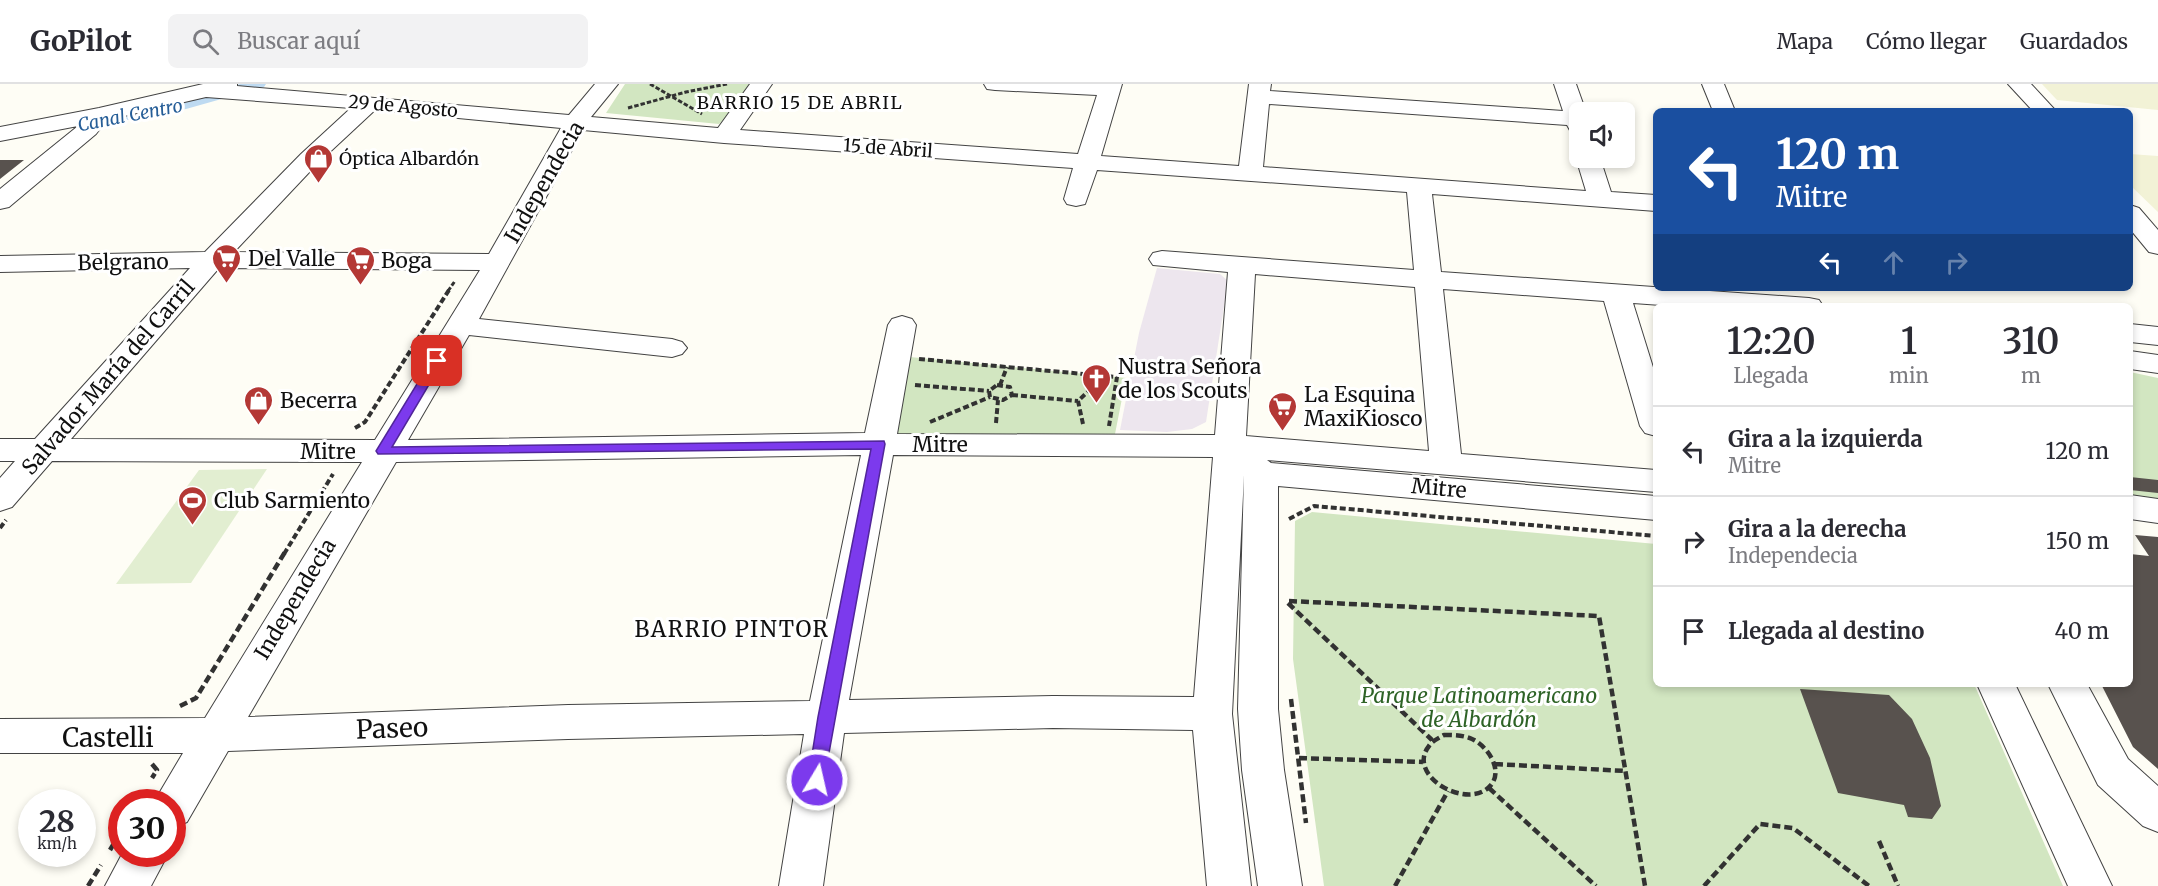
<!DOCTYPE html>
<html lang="es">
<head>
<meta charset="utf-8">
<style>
	:root { --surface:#fff; --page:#f2f2f3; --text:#2b2b33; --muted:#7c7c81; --line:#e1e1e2 }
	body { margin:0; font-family:Merriweather,serif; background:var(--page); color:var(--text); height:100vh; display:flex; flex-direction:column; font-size:22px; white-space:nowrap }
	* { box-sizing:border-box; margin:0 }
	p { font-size:20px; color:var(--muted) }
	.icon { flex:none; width:33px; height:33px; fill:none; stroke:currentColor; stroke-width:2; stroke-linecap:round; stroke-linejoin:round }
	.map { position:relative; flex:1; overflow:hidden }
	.panel { position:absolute; left:1653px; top:219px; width:480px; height:384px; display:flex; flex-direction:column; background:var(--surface); border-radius:9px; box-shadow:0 3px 9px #0003 }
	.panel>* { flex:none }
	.top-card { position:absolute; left:1653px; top:24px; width:480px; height:183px; border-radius:9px; box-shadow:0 3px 9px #0003; background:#1a4fa0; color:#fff; overflow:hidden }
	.tools { position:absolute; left:1569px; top:18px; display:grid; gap:12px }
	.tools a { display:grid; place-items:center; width:66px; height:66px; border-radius:9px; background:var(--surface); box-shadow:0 3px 9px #0003; font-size:30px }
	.speed { position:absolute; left:18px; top:705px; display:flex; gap:12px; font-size:30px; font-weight:700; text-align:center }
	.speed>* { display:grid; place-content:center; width:78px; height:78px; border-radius:50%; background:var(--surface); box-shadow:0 3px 9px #0003; line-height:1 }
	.speed small { font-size:15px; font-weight:400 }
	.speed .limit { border:9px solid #d22; background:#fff; color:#111 }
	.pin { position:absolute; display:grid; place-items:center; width:51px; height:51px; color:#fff; margin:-26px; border-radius:12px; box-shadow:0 3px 9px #0006 }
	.me { position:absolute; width:66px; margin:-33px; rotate:9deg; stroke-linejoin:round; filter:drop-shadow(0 0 4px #0008) }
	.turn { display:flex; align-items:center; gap:21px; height:126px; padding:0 24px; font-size:27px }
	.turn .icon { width:78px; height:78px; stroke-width:2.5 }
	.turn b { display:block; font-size:42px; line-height:51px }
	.lanes { display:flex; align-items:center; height:57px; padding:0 24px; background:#0003; justify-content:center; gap:30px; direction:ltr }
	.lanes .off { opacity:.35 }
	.eta { display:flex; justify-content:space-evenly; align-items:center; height:102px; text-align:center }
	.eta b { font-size:36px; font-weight:600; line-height:42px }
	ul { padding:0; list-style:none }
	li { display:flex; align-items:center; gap:18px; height:90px; padding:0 24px; border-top:2px solid var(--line) }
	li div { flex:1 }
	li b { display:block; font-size:22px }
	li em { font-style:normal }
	header { display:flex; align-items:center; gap:36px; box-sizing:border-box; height:84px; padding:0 30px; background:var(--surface); border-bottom:2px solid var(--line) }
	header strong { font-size:28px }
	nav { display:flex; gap:33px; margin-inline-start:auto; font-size:21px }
	.search { width:420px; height:54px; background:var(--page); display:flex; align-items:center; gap:15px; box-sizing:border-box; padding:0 21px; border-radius:9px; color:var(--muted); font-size:22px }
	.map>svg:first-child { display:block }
	.industrial { fill:#ede6ee }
	.farmland { fill:#f2f2d6 }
	.green { fill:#d2e6c1 }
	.pitch { fill:#e2eed1 }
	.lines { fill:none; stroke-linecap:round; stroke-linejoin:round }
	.canal { fill:#bedaf1; fill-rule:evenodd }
	.building { fill:#58524e }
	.minor-casing { stroke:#434343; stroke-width:2 }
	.path-far2 { stroke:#323232; stroke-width:3; stroke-dasharray:4.5 2; stroke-linecap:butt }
	.path-far1 { stroke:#323232; stroke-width:4; stroke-dasharray:6 3; stroke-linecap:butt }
	.path { stroke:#323232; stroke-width:4.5; stroke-dasharray:8 4; stroke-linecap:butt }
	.minor { fill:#fff; fill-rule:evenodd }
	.route { fill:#7c3aed; stroke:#51269a; stroke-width:1.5 }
	.labels { text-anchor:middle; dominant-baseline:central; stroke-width:6; stroke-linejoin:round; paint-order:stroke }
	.far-neighbourhood-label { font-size:18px; letter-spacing:1.5px; fill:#101010; stroke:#fff }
	.far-street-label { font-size:18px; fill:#101010; stroke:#fff }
	.far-water-label { font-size:18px; font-style:italic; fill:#255d97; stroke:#fff }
	.far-poi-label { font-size:18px; fill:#101010; stroke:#fff; text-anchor:start }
	.street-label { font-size:21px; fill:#101010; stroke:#fff }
	.poi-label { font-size:21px; fill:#101010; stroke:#fff; text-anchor:start }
	.park-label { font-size:21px; font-style:italic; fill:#2e6326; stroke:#fff }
	.neighbourhood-label { font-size:22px; letter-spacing:1.5px; fill:#101010; stroke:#fff }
	.near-street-label { font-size:26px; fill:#101010; stroke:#fff }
</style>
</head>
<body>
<header>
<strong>GoPilot</strong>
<div class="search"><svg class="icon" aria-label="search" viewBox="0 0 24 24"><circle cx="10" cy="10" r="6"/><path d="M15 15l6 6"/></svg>Buscar aquí</div>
<nav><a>Mapa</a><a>Cómo llegar</a><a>Guardados</a></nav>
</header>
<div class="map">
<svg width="2158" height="802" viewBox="0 0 2158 802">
	<rect width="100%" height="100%" fill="#fefdf5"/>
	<path class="industrial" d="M1157 184 1220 190 1228 197 1206 338 1192 345 1167 348 1120 346 1139 249Z"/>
	<path class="farmland" d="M2042 0H2158V26L2057 16Z
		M2130 70 2158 72V128L2130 101Z"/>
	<path class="green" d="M625 0H752L729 31 719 40 606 29Z
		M910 273 1126 294 1115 350 897 351Z
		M2130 288 2158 294V415L2130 411Z
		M1312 428 1656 460V600H1974L2063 802H1324L1293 575 1295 437Z"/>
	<path class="pitch" d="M267 385 191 499 116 500 199 386Z"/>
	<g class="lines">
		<path class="canal" d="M240 0H266L264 3 186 25 91 43 83 38 91 33 184 15Z"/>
	</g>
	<path class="building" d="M0 76H24L0 95Z
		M2130 393 2158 396V409L2130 406Z
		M2135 451 2158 453V685L2133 663 2101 600H2130V470L2149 472Z
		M1800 605 1889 611 1912 635 1930 674 1941 722 1932 735 1908 733 1904 721 1838 709Z"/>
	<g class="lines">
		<defs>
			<path id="minor" d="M203 0H237V2L569 31 595 0H618L591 33 718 44 750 0H772L740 46 1078 70 1097 11 995 6 987 5 984 0H1122L1101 72 1239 82 1249 0H1271L1270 7 1563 27 1554 0H1576L1586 28H1580V52L1572 50 1567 41 1269 20 1263 83 1586 107 1576 74 1580 69V74H1600L1611 108 1656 111V127L1432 110 1441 188 1809 214 1819 216 1823 222H1675L1633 219 1656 293V352L1645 349 1640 342 1604 217 1443 205 1461 370 1656 386V408L1267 376 1271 379 1656 412V436L1278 402V625L1284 686 1302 802H1258L1242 686 1238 625 1244 391 1232 630 1251 802H1207L1193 646 1053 644 844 649 823 802H779L804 650 568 655 228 667 187 738 172 744V718H154L183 669H0V635L205 634 362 378 52 377 12 423 0 427V394L15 377H0V355H35L190 184 0 188V172L205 168 301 70 351 24 206 13 107 36 96 50 9 123 0 125V105L78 42 0 57V43L99 24ZM375 26 561 44 489 170 234 168 317 80ZM583 46 724 59 1073 84 1064 115 1067 120 1076 122 1085 120 1097 86 1407 108 1414 186 1162 167 1153 169 1149 175 1153 181 1228 188 1215 351 897 350 916 241 912 235 902 232 892 235 888 241 865 349 408 356 469 251 672 273 682 270 687 264 682 258 672 255 479 235ZM219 184 480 186 375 356 71 355ZM1255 190 1415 203 1429 367 1246 352ZM861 371 810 617 568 621 248 633 396 378ZM893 371 1213 373 1194 613 1053 612 849 616Z
				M1702 0H1724L1735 27H1713Z
				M2008 0H2031L2056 27H2033Z
				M2130 121 2139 124 2158 146V170L2149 168 2130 145Z
				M2130 240 2158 243V261L2130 258Z
				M2130 267 2158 271V289L2130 285Z
				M2130 411 2158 415V439L2130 435Z
				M1977 600H2015L2112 802H2068Z
				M2048 600H2087L2128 675 2158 702V748L2143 742 2098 701Z
				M122 770H168L151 802H105Z"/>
		</defs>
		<use href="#minor" class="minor-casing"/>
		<path class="path-far2" d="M650 0 702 30
			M628 24 686 8 727 0
			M448 207 455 197"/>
		<path class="path-far1" d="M919 275 1117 293 1109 342
			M915 301 989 307
			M997 301 1010 303 1012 311 1003 316 990 313 989 307Z
			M1000 301 1007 283
			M1012 311 1078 317
			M930 338 990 313
			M996 339 998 316
			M1083 340 1078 317 1103 293
			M355 344 365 338 449 206
			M1289 435 1314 422 1656 452
			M0 444 6 436
			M284 470 333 390"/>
		<path class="path" d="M1289 517 1599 532 1645 802
			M1288 519 1432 656
			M1291 615 1306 739
			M180 622 196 614 285 468
			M1444 651C1453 651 1463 651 1472 655 1486 661 1504 685 1491 701 1469 728 1405 692 1429 662 1432 657 1439 654 1444 651Z
			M1299 674 1423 678
			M152 680 157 686 152 694
			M1495 680 1626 687
			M1489 704 1596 802
			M138 718 144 709
			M1879 757 1898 802
			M110 766 122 746
			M88 802 101 781
			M1395 802 1448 707
			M1704 802 1760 740 1793 744 1869 802"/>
		<use href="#minor" class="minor"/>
	</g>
	<path class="route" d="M437 273 443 277 392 363 884 357 885 360 823 702 817 704 811 702 808 696 818 633 871 365 378 370 376 367 431 277Z"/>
	<defs>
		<symbol id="shop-pin" viewBox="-11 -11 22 30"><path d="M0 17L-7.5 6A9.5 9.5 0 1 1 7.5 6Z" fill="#b43835" stroke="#fff"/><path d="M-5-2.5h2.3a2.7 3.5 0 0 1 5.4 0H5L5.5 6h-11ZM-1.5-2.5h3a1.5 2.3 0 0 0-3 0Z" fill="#fff"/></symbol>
		<symbol id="supermarket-pin" viewBox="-11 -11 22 30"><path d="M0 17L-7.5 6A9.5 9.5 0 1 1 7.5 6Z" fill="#b43835" stroke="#fff"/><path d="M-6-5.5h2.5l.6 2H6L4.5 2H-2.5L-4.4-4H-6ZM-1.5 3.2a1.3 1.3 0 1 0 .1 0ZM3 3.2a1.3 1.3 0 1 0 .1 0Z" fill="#fff"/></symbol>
		<symbol id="church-pin" viewBox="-11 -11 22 30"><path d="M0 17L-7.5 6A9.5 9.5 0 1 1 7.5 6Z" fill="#b43835" stroke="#fff"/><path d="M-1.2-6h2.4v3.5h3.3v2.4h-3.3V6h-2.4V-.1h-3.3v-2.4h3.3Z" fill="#fff"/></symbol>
		<symbol id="stadium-pin" viewBox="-11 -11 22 30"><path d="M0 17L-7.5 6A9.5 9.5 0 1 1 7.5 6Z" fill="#b43835" stroke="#fff"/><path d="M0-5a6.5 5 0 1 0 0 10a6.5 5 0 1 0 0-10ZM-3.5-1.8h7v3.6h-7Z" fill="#fff"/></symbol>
	</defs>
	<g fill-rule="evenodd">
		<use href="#shop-pin" x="302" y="58" width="33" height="45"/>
		<use href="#supermarket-pin" x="210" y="158" width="33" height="45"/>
		<use href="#supermarket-pin" x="344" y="160" width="33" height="45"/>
		<use href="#church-pin" x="1080" y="278" width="33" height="45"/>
		<use href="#shop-pin" x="242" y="300" width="33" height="45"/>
		<use href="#supermarket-pin" x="1266" y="306" width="33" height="45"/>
		<use href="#stadium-pin" x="176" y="400" width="33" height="45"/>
	</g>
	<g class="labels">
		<g class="far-neighbourhood-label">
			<text x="800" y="18">BARRIO 15 DE ABRIL</text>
		</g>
		<g class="far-street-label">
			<text transform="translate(403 22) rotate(5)">29 de Agosto</text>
			<text transform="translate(888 64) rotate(4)">15 de Abril</text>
		</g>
		<g class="far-water-label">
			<text transform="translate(130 31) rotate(-11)">Canal Centro</text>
		</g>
		<g class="far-poi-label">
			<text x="339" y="74">Óptica Albardón</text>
		</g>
		<g class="street-label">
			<text transform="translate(544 98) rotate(-60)">Independecia</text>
			<text transform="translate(123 178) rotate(-1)">Belgrano</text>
			<text transform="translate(108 293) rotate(-49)">Salvador María del Carril</text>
			<text x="940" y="360">Mitre</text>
			<text x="328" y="367">Mitre</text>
			<text transform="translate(1439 404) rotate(5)">Mitre</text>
			<text transform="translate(295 515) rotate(-59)">Independecia</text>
		</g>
		<g class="poi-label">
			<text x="248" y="174">Del Valle</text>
			<text x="381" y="176">Boga</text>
			<text x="1118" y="282">Nustra Señora<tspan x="1118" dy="24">de los Scouts</tspan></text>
			<text x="1304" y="310">La Esquina<tspan x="1304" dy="24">MaxiKiosco</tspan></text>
			<text x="280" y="316">Becerra</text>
			<text x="214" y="416">Club Sarmiento</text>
		</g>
		<g class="park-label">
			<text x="1479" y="611">Parque Latinoamericano<tspan x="1479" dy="24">de Albardón</tspan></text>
		</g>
		<g class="neighbourhood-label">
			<text x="732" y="545">BARRIO PINTOR</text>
		</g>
		<g class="near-street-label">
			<text transform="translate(392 644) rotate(-2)">Paseo</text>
			<text x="108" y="653">Castelli</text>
		</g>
	</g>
</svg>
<div class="tools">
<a><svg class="icon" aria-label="sound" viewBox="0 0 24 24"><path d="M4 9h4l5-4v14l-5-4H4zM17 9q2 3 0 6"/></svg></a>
</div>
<div class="speed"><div>28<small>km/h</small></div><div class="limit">30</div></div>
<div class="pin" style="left:437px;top:277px;background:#d93025"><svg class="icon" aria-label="arrive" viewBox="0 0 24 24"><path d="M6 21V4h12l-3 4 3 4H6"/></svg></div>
<svg class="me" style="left:817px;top:696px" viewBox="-20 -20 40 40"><circle r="17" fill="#7c3aed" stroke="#fff" stroke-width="3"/><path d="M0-11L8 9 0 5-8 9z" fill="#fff"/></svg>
<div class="top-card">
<div class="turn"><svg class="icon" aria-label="left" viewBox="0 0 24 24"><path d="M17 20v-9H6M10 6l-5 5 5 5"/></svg><div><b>120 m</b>Mitre</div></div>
<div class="lanes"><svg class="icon" aria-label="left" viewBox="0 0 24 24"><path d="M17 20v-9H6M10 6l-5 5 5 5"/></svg><svg class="icon off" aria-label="ahead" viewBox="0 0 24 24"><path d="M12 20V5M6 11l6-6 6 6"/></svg><svg class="icon off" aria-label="right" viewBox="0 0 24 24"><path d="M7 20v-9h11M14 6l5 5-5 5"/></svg></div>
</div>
<section class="panel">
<div class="eta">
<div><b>12:20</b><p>Llegada</p></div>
<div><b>1</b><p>min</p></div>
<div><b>310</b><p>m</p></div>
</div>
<ul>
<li><svg class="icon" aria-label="left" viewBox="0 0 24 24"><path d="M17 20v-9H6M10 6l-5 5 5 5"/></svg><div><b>Gira a la izquierda</b><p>Mitre</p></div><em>120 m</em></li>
<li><svg class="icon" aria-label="right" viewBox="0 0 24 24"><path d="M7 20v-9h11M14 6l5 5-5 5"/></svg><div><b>Gira a la derecha</b><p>Independecia</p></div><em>150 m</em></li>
<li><svg class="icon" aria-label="arrive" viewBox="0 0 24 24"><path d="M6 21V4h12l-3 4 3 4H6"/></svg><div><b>Llegada al destino</b></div><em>40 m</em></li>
</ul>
</section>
</div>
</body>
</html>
